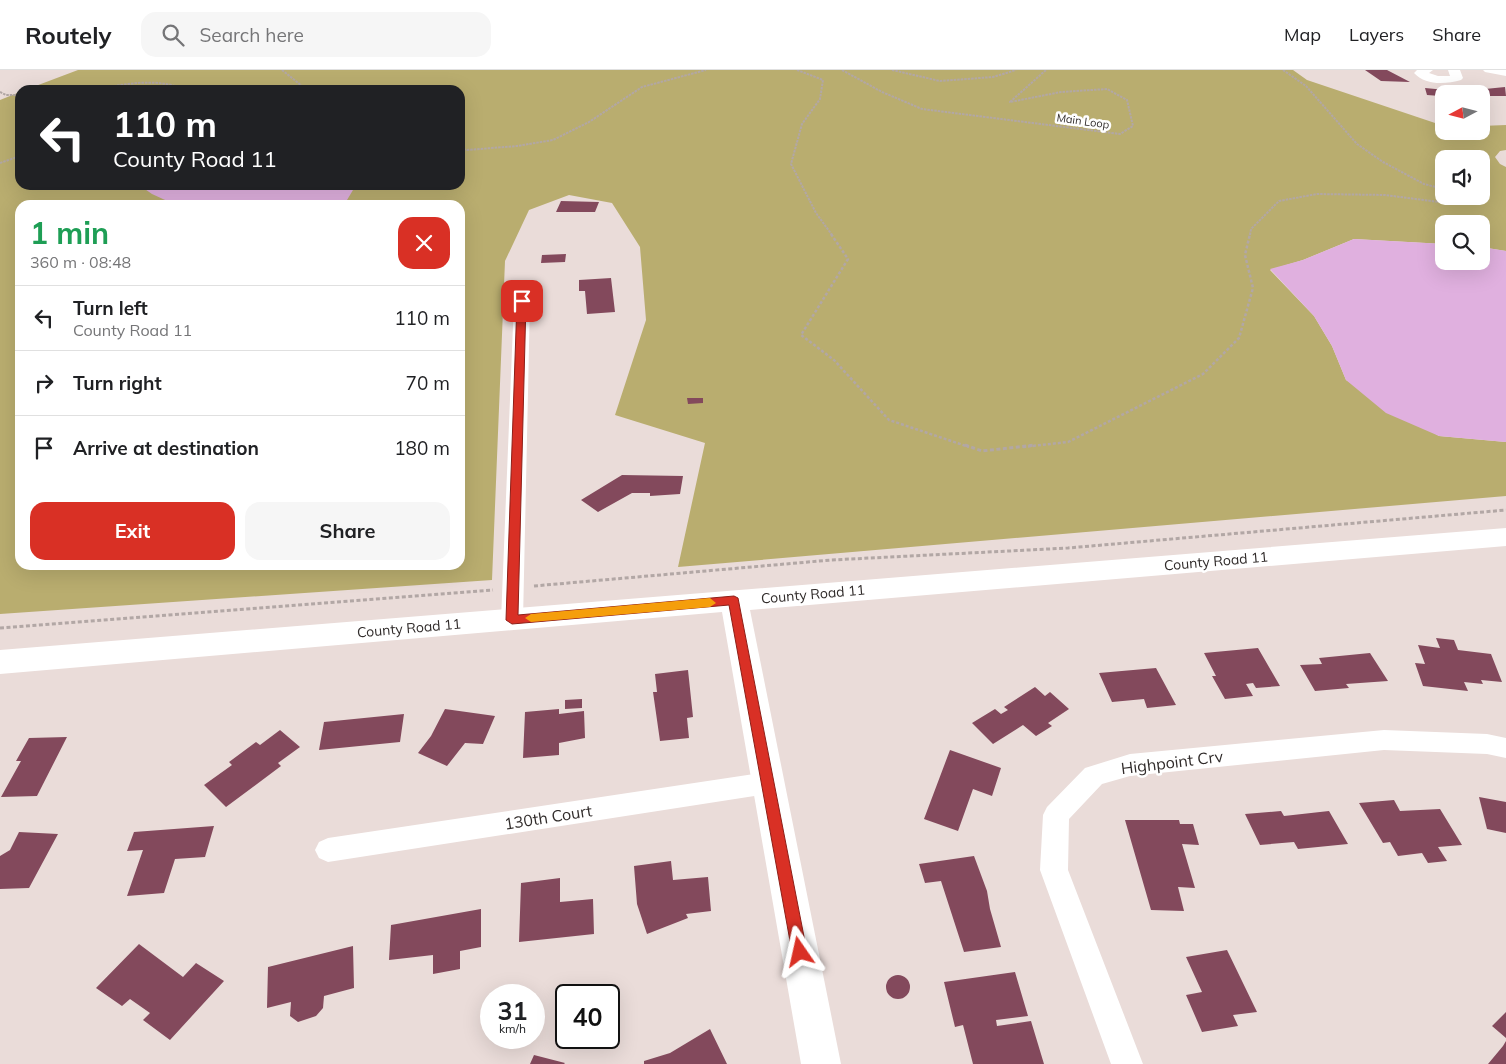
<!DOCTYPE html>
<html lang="en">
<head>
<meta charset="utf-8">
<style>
	:root { --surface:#fff; --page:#f6f6f6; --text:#202124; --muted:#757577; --line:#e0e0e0; --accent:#d93025 }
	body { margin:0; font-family:Mulish,sans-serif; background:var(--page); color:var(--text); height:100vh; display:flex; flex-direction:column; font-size:19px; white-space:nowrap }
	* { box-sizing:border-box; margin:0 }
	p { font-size:16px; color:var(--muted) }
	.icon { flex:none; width:28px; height:28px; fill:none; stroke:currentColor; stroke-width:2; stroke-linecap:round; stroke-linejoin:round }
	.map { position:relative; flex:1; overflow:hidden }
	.sheet { position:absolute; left:15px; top:130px; width:450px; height:370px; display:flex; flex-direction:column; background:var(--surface); border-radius:15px; box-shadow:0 5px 20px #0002 }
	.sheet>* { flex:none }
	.banner { position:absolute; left:15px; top:15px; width:450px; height:105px; border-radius:15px; box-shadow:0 5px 20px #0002; background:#202124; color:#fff; overflow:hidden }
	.needle { width:32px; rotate:263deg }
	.tools { position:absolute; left:1435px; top:15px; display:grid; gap:10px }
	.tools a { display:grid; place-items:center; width:55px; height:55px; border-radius:10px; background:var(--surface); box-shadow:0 5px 20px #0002; font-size:25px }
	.speed { position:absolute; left:480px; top:914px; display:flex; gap:10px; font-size:25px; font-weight:700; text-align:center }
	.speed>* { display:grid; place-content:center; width:65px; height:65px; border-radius:50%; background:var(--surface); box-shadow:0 5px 20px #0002; line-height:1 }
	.speed small { font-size:12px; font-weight:400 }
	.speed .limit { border:2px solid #111; border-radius:8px; background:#fff; color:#111 }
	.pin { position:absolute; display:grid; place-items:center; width:42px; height:42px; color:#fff; margin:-21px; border-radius:10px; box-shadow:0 2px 8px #0006 }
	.me { position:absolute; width:55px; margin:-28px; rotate:349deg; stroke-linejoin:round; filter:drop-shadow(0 0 4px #0008) }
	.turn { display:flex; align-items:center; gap:18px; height:105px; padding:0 15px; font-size:22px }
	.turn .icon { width:65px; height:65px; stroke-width:2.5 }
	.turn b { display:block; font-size:35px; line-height:42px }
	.round { display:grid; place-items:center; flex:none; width:52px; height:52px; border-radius:15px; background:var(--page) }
	.headline { display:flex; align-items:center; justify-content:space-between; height:85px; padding:0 15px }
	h1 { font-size:30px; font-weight:700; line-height:38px; color:#1e9e55 }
	.primary-button { display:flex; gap:10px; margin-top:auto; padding:10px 15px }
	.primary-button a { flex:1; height:58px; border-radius:15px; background:var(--accent); color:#fff; font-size:20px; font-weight:700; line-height:58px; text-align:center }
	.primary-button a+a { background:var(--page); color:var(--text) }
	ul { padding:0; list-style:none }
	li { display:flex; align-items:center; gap:15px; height:65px; padding:0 15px; border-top:1px solid var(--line) }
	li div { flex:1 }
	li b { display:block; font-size:19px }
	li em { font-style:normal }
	header { display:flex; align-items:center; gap:30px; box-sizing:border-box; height:70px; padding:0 25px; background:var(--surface); border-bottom:1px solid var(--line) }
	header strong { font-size:24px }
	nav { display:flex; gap:28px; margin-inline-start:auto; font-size:18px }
	.search { width:350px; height:45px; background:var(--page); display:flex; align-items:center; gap:12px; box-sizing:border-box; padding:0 18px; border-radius:15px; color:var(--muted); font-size:19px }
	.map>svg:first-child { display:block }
	.forest { fill:#b9ad6f; fill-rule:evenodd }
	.water { fill:#e0b0df }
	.building { fill:#83495c }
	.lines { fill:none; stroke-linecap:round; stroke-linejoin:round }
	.path-far2 { stroke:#b2a7a5; stroke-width:2; stroke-dasharray:2.5 1; stroke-linecap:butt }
	.path-far1 { stroke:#b2a7a5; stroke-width:2.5; stroke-dasharray:3 2; stroke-linecap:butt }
	.path { stroke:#b2a7a5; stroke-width:3; stroke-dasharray:4 2.5; stroke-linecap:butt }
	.minor { fill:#fff; fill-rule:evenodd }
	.tertiary { fill:#fff; fill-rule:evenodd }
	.route { fill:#d93025; stroke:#8d1f18 }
	.slow { fill:#f59e0b }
	.labels { text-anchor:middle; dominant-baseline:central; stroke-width:5; stroke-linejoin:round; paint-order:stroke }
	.far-street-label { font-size:11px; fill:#312c2b; stroke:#fff }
	.street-label { font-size:14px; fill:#312c2b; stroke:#fff }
	.near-street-label { font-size:16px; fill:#312c2b; stroke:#fff }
</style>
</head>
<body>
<header>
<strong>Routely</strong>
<div class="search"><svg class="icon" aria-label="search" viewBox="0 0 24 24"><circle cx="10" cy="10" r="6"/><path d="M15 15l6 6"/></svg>Search here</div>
<nav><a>Map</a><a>Layers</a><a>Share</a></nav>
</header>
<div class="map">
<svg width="1506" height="994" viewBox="0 0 1506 994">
	<rect width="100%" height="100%" fill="#eadcd9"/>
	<path class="forest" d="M78 0H1293L1307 10 1444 56V61H1481V56L1506 55V80L1500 81 1495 87 1500 94 1506 97V181L1481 177V154H1444V174L1354 169 1303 190 1270 200 1314 246 1332 276 1346 310 1439 366 1506 372V426L678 497 705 373 615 345 646 250 640 177 612 133 569 125 529 140 505 191 492 510 0 544V30L20 22V115H460V20H25ZM1444 89H1481V126H1444ZM20 135H460V495H20Z"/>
	<path class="water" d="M139 115H339L353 120 344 135H176L152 124Z
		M1354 169 1444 174V191H1481V177L1506 181V372L1439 366 1386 343 1346 310 1332 276 1314 246 1270 199 1303 190Z"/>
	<path class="building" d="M1365 0H1387L1410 12 1381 11Z
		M1505 17 1506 26H1484L1475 20Z
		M1425 18 1446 20 1447 24H1444V30H1441L1440 26 1427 25Z
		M561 131 599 132 595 142H556Z
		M566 184 565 192 541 193 542 185Z
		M611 208 615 242 587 244 585 221H579V210Z
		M687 328H703V333L688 334Z
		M622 405 683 406 680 424 650 426V423H632L598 442 581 430Z
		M1436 568 1454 570 1458 580 1491 584 1502 612 1481 610 1483 614 1464 612 1468 621 1423 616 1415 593 1425 594 1418 575 1440 578Z
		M1258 578 1280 616 1256 618 1253 613 1246 614 1253 626 1225 629 1212 606H1216L1204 583Z
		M1370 583 1388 611 1346 614 1349 618 1315 621 1300 595 1322 594 1319 588Z
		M1156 598 1176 635 1147 638 1144 629 1112 632 1099 603Z
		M688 600 693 647 687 648 689 668 660 671 653 622H657L655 604Z
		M1035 617 1045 626 1050 622 1069 639 1048 653 1052 656 1036 666 1023 655 993 674 972 653 995 639 1001 644 1008 640 1004 637Z
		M582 629V638L565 639V630Z
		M445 639 495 646 483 674 465 673 447 696 418 683 431 666Z
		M559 639V644L584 641 585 668 559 673V685L523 688 525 642Z
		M404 644 400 672 319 680 324 652Z
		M280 660 300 677 278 693 281 696 226 737 204 715 232 695 229 692 256 672 260 675Z
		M67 667 37 726 1 727 21 691H16L29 668Z
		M950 680 1001 698 992 726 973 719 958 761 924 749Z
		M1479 727 1506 732V763L1487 759Z
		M1394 730 1400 741 1440 739 1462 775 1438 777 1447 791 1428 793 1422 783 1398 786 1390 772 1383 773 1359 733Z
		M1281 741 1284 746 1329 741 1348 774 1298 779 1294 772 1260 775 1245 744Z
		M1125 750H1179L1180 754H1193L1199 775 1182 774 1195 818 1178 817 1184 841 1151 840Z
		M214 756 205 787 175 789 164 823 127 826 143 780 127 781 134 762Z
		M19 762 58 764 29 818 0 819V786L10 780Z
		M974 786 987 821 990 839 1001 877 964 882 941 811 925 813 919 794Z
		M671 791 673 810 708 807 711 841 686 844 688 848 647 864 637 834 634 796Z
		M560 808V832L593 829 594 864 519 872 521 813Z
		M481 839V877L460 881V899L433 904V885L389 890 391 855Z
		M139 874 183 907 196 893 224 911 170 970 143 950 150 943 130 929 122 936 96 918Z
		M353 876 354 918 324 926 323 938 316 946 298 952 290 946 291 932 267 938 268 897Z
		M1227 880 1257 942 1233 945 1238 956 1202 962 1186 925 1202 922 1186 887Z
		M1015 902 1028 946 996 950 997 956 1031 951 1044 994H973L963 955 955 957 944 912Z
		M886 917a12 12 0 1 1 24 0a12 12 0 1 1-24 0Z
		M1506 942V968L1492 956Z
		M710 959 727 994H644V991L670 983Z
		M1506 971V994H1488L1503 976Z
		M534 985 565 993 564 994H530Z"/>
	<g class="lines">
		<path class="path-far2" d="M282 0 307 20
			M797 0 823 10 820 29 802 54 791 94 816 143 832 165
			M842 0 882 22 922 39 1120 64 1133 56 1127 30 1107 19 1061 22 1010 32 1046 0
			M892 0 940 11 993 7 1016 0
			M1283 0 1306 16 1357 74 1383 92 1424 114 1444 119
			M93 20C125 14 156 7 187 20
			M0 22 6 25H20
			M460 78 467 80 517 76 553 70 589 52 642 17 706 0
			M0 93 20 86
			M1250 165 1251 159 1279 131 1317 124 1385 125 1439 132 1455 126"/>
		<path class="path-far1" d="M831 164 848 189 801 265 834 290 889 350 969 377
			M1023 377 1068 372 1203 304 1239 268 1253 218 1245 185 1250 164"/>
		<path class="path" d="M965 375 982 381 1035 375
			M534 516 831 490 1068 478 1506 440
			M0 558 493 520"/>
		<path class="minor" d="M1433 0 1429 3 1438 6H1450L1448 0H1460L1463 8 1461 10C1446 14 1426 16 1414 3L1417 0Z
			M1483 0H1506V6L1485 2Z
			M522 226 528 228 530 231 523 550 520 556 512 558 504 556 501 550 514 231 516 228Z
			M1384 660 1487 664 1506 668V688L1487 684 1384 680 1130 706 1102 714 1069 749 1068 800 1143 994H1111L1040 800 1043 745 1047 737 1085 698 1130 684Z
			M768 702 777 705 781 713 777 721 768 724 328 792 319 788 315 780 319 772 328 768Z"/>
		<path class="tertiary" d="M1506 458V476L750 540 841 994H801L722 542 0 604V580Z"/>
	</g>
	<path class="route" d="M522 228 526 231 518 545 734 526 738 528 807 882 805 887 800 889 794 887 792 882 729 535 512 554 506 550 517 231Z"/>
	<path class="slow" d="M710 528 716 533 710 537 531 552 525 548 531 544Z"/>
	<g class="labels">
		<g class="far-street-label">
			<text transform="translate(1083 51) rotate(8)">Main Loop</text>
		</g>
		<g class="street-label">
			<text transform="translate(1216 491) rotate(-5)">County Road 11</text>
			<text transform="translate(813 524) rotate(-5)">County Road 11</text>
			<text transform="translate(409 558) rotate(-5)">County Road 11</text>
		</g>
		<g class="near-street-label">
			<text transform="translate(1172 692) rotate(-7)">Highpoint Crv</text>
			<text transform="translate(548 747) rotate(-9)">130th Court</text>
		</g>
	</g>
</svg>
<div class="tools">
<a><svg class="needle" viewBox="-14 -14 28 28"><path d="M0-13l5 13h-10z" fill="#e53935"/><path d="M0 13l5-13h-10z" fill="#757577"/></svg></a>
<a><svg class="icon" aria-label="sound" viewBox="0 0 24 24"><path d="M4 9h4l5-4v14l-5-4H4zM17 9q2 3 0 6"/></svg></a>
<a><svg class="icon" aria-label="search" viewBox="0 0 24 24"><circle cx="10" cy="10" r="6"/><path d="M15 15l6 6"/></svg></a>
</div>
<div class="speed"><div>31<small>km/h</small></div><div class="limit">40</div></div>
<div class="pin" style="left:522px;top:231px;background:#d93025"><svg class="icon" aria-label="arrive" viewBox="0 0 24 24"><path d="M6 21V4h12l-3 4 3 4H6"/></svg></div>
<svg class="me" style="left:800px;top:882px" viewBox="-20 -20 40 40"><path d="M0-17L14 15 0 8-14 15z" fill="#d93025" stroke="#fff" stroke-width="4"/></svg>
<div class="banner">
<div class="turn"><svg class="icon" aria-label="left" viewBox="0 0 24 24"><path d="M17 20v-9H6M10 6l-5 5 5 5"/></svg><div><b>110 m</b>County Road 11</div></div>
</div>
<section class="sheet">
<div class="headline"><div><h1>1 min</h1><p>360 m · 08:48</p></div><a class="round" style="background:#d93025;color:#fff"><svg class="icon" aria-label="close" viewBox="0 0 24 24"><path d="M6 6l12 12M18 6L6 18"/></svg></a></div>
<ul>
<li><svg class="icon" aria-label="left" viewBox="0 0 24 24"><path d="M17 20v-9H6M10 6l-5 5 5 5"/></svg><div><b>Turn left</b><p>County Road 11</p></div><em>110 m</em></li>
<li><svg class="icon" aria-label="right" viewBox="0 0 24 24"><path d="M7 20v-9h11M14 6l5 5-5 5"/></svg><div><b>Turn right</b></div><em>70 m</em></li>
<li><svg class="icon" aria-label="arrive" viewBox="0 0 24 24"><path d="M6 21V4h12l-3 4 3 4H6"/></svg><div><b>Arrive at destination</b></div><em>180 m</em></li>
</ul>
<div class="primary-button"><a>Exit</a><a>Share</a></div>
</section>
</div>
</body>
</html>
